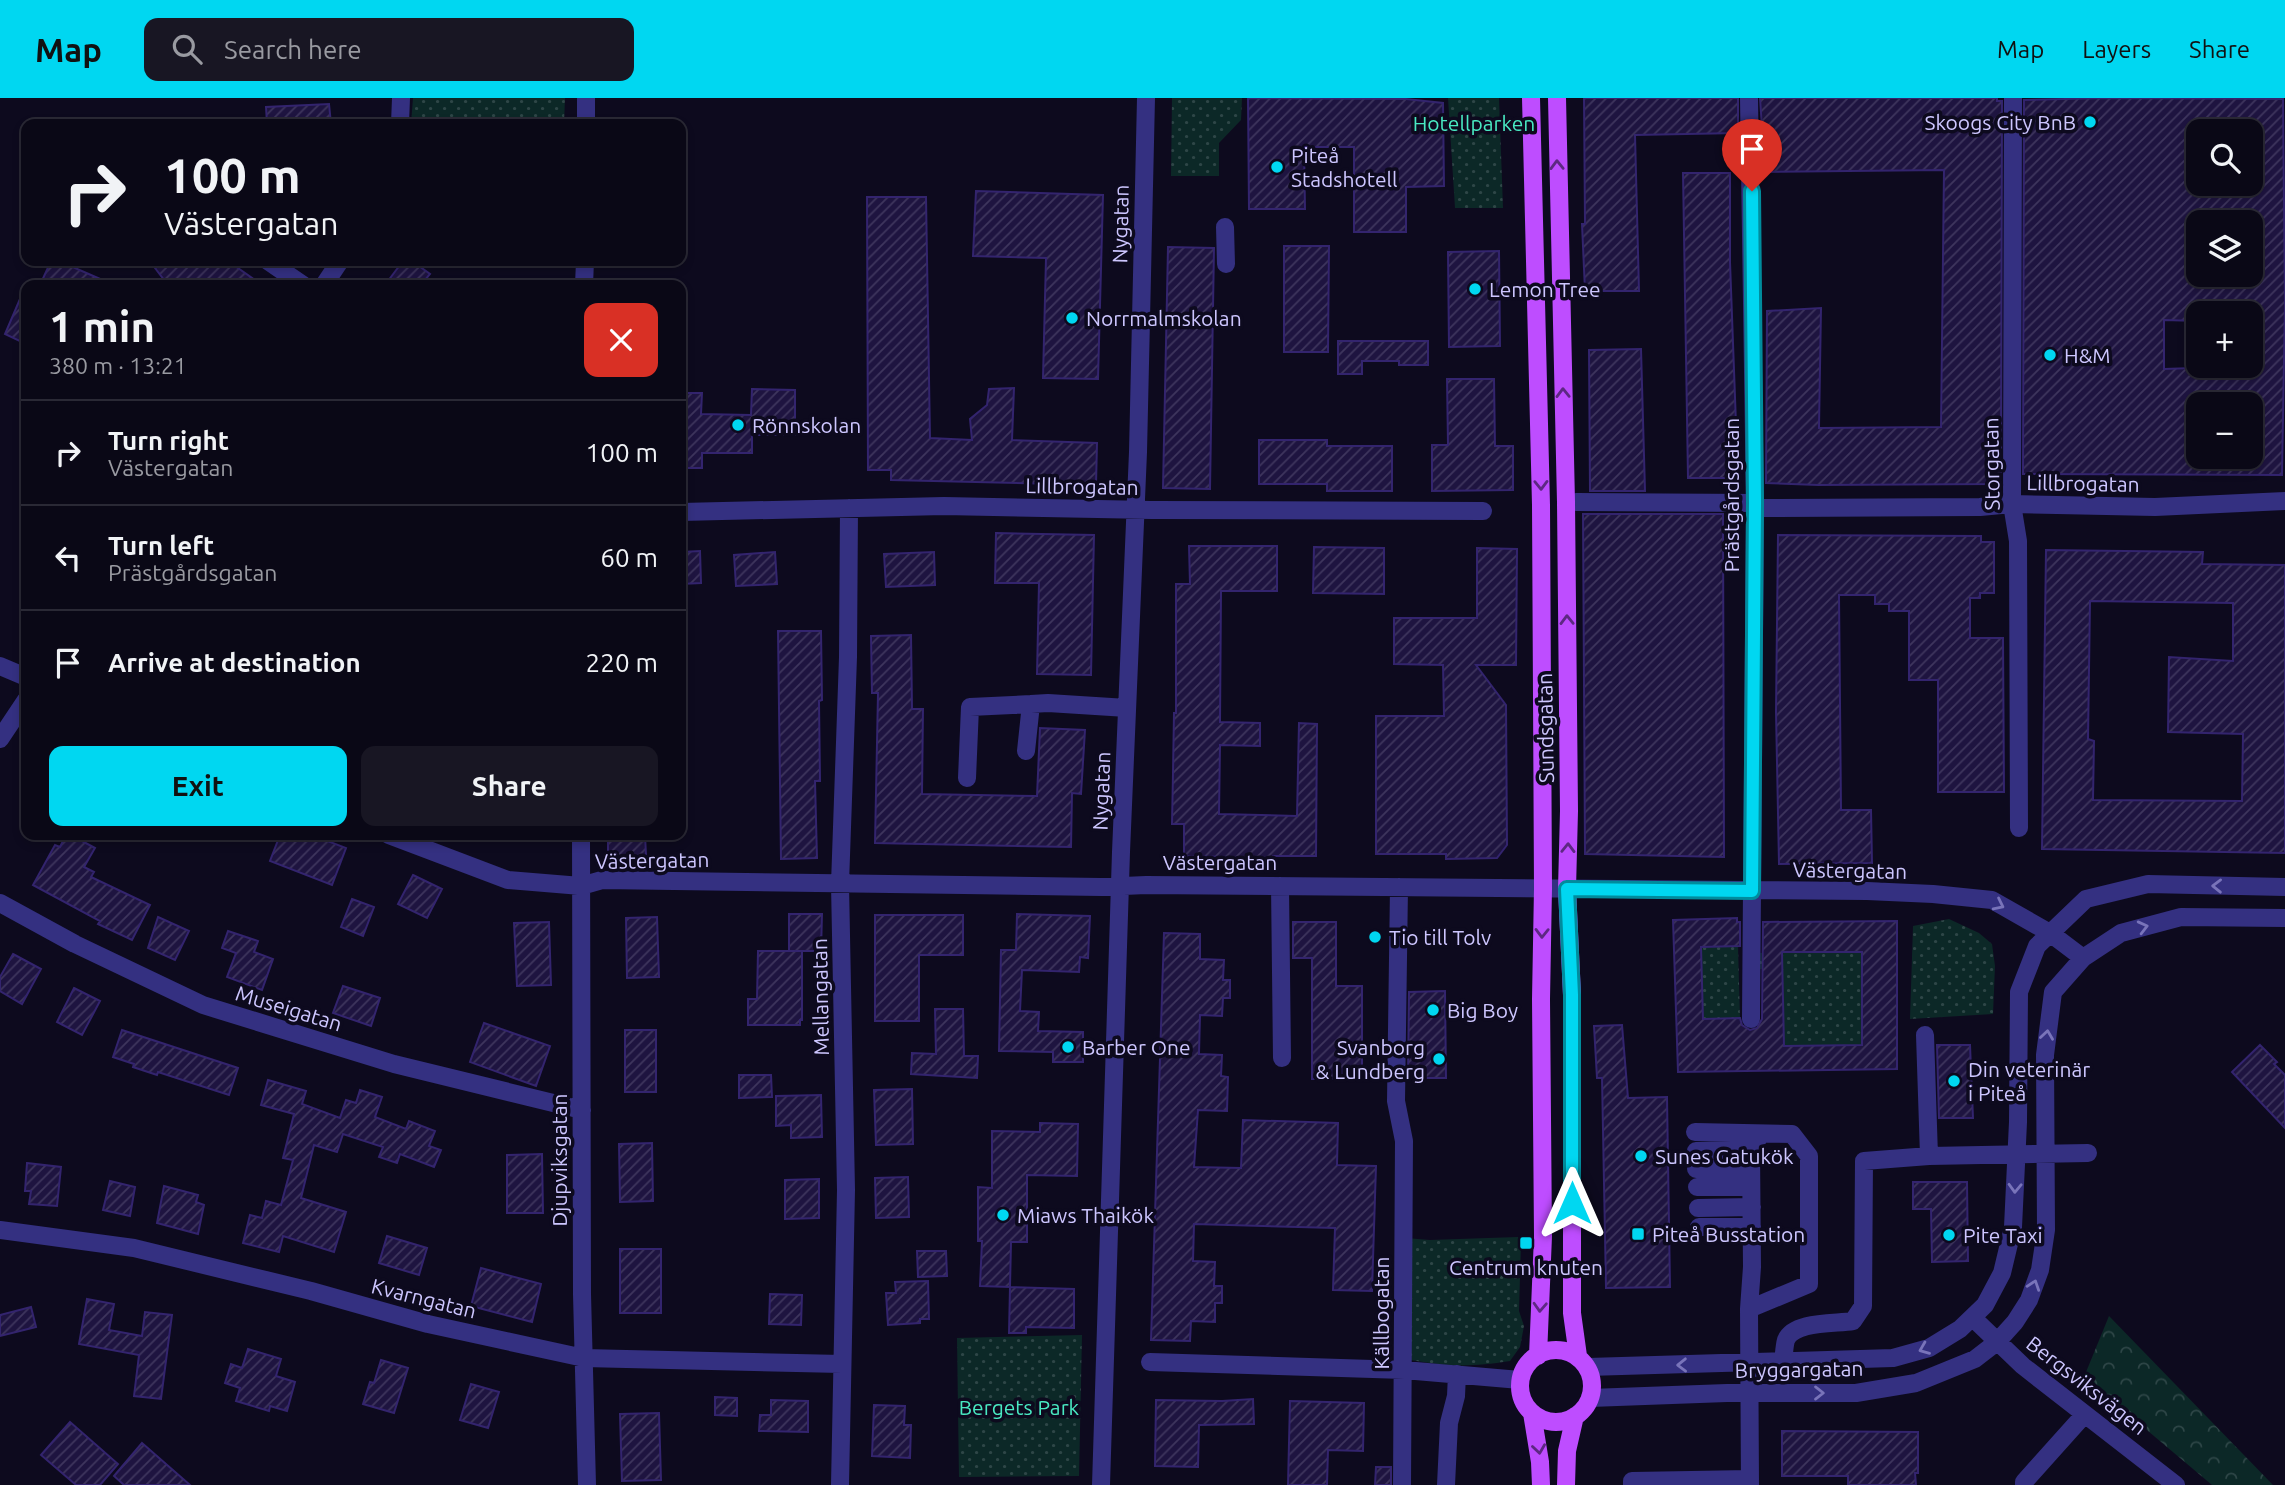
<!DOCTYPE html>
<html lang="en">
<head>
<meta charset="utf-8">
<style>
	:root { --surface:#0a0816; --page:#181623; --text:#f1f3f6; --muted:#999aa1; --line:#2a2935; --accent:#00d7f1 }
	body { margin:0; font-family:Ubuntu,sans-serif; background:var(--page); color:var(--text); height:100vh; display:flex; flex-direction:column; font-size:26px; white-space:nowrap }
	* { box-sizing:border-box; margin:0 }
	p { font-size:23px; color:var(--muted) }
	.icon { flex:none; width:38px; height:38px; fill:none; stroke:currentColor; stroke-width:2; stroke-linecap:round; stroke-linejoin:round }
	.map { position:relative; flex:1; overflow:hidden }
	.drawer { position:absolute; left:21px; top:182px; width:665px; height:560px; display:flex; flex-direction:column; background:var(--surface); border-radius:14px; box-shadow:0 4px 10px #0003,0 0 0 2px var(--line) }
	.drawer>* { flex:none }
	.banner { position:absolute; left:21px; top:21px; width:665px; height:147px; border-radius:14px; box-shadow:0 4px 10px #0003,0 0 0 2px var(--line); background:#0a0816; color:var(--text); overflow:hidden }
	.buttons { position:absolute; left:2186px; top:21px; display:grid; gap:14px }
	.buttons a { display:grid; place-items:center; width:77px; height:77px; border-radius:14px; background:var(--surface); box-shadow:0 4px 10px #0003,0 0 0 2px var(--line); font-size:35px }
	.pin { position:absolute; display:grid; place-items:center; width:60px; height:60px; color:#fff; margin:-72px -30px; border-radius:50% 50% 50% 0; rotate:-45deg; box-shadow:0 0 7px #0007 }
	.pin .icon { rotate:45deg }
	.me { position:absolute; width:77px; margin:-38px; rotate:0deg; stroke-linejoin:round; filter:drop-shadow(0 0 5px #0008) }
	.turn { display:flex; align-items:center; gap:24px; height:147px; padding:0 28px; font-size:32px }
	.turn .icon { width:91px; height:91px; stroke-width:2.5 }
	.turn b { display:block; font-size:49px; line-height:60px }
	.round { display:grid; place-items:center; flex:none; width:74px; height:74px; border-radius:14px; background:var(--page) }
	.head { display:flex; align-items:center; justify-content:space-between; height:119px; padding:0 28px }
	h1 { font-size:42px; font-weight:700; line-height:52px }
	.action { display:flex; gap:14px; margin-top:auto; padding:14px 28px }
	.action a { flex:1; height:80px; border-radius:14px; background:var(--accent); color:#111; font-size:28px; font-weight:700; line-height:80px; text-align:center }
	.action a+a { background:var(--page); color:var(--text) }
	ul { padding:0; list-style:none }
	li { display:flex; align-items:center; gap:21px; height:105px; padding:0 28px; border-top:2px solid var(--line) }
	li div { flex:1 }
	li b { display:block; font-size:26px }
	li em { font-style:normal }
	header { display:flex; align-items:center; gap:42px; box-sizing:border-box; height:98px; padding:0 35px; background:var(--accent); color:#111 }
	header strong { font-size:33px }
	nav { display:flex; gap:38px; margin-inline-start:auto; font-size:24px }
	.search { width:490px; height:63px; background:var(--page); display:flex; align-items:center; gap:18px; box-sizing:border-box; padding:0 24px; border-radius:14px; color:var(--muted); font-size:26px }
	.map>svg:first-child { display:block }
	.forest { fill:url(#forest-crowns) }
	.park { fill:url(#park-dots) }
	.building { fill:url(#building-hatch); stroke:#33246e; stroke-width:2; fill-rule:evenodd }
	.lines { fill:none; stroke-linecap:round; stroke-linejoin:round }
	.minor { stroke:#343081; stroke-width:18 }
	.major { stroke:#be4dff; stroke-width:18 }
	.oneway { stroke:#5d2883 }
	.oneway2 { stroke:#7974ba }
	.route-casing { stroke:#008c9d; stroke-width:18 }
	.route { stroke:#00d7f1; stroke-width:12 }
	.poi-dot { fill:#00d7f1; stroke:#0d0a1e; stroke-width:2.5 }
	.labels { text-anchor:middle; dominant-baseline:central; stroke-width:7; stroke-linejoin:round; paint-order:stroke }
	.poi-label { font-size:21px; fill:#cdc6ff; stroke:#0d0a1e; text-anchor:start }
	.park-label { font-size:21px; fill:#49e9c2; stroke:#0d0a1e }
	.street-label { font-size:21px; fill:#cdc6ff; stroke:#0d0a1e }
</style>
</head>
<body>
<header>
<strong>Map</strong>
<div class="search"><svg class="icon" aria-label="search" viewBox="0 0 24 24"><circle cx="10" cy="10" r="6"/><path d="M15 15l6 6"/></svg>Search here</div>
<nav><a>Map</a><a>Layers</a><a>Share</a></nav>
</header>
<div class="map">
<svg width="2285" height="1387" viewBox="0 0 2285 1387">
	<defs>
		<pattern id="forest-crowns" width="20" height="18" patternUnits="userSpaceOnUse" patternTransform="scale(1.75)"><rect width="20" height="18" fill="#0c2827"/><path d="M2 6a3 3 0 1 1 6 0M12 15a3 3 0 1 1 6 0" fill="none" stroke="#2e4647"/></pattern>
		<pattern id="park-dots" width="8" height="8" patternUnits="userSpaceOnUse" patternTransform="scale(1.75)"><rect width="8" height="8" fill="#0c2827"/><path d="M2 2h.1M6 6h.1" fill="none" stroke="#2e4647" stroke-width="1.8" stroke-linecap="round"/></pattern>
		<pattern id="building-hatch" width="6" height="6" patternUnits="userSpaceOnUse" patternTransform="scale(1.75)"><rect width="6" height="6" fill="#1e1440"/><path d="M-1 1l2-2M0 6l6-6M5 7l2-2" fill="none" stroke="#3e355d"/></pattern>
	</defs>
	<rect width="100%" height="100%" fill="#0d0a1e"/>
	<path class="forest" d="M2109 1218 2273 1387H2212L2084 1279Z"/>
	<path class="park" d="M413 0H565L564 26H411Z
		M1172 0H1242L1241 22 1219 45V78H1171Z
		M1448 0H1499L1503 110H1455Z
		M1949 821 1979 835 1992 846 1995 868 1993 916 1910 921 1913 828Z
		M1738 848 1740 920 1703 921 1701 849Z
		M1862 854 1897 947 1784 948 1783 871H1758V855Z
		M1518 1139 1521 1143 1519 1213 1524 1228 1520 1249 1510 1263C1471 1269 1450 1269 1411 1262L1405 1140 1430 1142Z
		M1082 1237 1079 1378 959 1379 957 1240Z"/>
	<path class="building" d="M1248 0 1406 1 1443 5 1444 88 1406 89V134H1354V49H1304L1305 111H1249Z
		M1584 0H1738V35L1635 37 1639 193H1585L1582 126H1585Z
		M1760 0H1997V3H2002L2001 376H1996V386L1818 387 1766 385 1767 213 1821 210 1819 330 1941 329 1944 72 1765 74Z
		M2107 0 2283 1 2285 207 2282 377 2023 376 2024 2ZM2198 33H2250V86H2198ZM2198 124H2250V177H2198ZM2198 215H2250V268L2164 271V222L2198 223ZM2198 306H2250V359H2198Z
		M329 6 331 26H267L266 9Z
		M1683 75H1730V164L1738 380H1688Z
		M976 93 1103 97 1098 281 1043 280 1046 160 973 158Z
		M867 99H926L930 340 972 342 970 321 987 307 989 291 1014 290 1012 342 1097 345 1096 387 891 382V372H868Z
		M1284 148H1329L1328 254H1284Z
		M1168 149 1214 150 1210 391 1163 390Z
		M1499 153 1500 248 1449 249 1448 154Z
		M51 163H59L114 187H40Z
		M165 163H228L262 187H168L155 170Z
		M403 163H412L430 176 421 187H385Z
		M26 187V246L5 236Z
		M1338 243H1428V267H1399V263H1362V276H1338Z
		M1641 251 1645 393H1590L1589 252Z
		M1447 281H1494L1495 348H1513V392L1432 393V347H1448Z
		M752 291 795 292V337H752V355H702V370H681V295H702L701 316 751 317Z
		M1259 342H1327V348H1392V393H1327V386H1259Z
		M1583 416H1723L1724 759 1585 756Z
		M996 435 1094 437 1091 577 1037 576 1039 485H995Z
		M1778 437 1981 438V444H1994V495H1980V500H1970V540H2003L2004 694H1938V582H1909V513H1889V506H1875V497H1839L1841 712H1871L1872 765 1779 766 1776 614Z
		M1189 448H1277V493H1221L1220 624 1260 625V648L1220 647 1219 716 1297 718 1299 625 1317 626 1316 758H1273V760L1184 758V726H1172L1173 675 1174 615H1176V486H1190Z
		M1314 449 1384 450V496L1313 495Z
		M1477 450 1517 451 1516 567H1476L1506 607 1507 747 1497 760 1446 761V756H1376V618H1444L1443 567 1394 566V520H1477Z
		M2046 452 2203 454 2202 466 2285 467V755L2042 751ZM2090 503 2233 505V563L2169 559 2168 634 2243 636 2242 703 2093 702 2094 643 2088 641Z
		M700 453 701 485 681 486V454Z
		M775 454 777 486 736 488 734 457Z
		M934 454 935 487 886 489 884 456Z
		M778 533H821L822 602 819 603 820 683H815L817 760 781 761Z
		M911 537 912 611H923L922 696 1037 698 1040 630 1085 632 1081 696 1072 695 1071 749 875 745 878 595H872L871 538Z
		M66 737H71L95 750 84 769 94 774 91 779 150 807 132 842 98 826 100 823 33 787 55 747 60 749Z
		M280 737H312L346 750 332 787 270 763Z
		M608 737H645L646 757 608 759Z
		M413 777 442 791 427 820 398 806Z
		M352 801 374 809 363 838 341 829Z
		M789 816H822L821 853H789Z
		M1017 816 1090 818 1088 860 1080 859 1079 874 1022 872 1020 913 1039 914 1038 933 1083 934V964H1053V954L999 953 1001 852H1016Z
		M875 817H963V857H919V923H875Z
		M158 819 189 833 175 862 148 850Z
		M657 819 659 879 627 880 626 820Z
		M1737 820V824H1740V848L1701 849 1703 921 1740 920 1742 927 1750 932 1757 930 1762 921 1763 824 1897 823V971L1678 974 1673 822ZM1782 854H1862V947L1784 948Z
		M549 824 551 887 517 888 514 825Z
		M1293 824H1336V888H1362V981H1312V860H1293Z
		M228 833 258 843 254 854 273 861 262 892 227 879 236 855 222 850Z
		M1164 835 1200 836V861L1224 862 1223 882H1230V900H1223L1222 918 1200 917 1199 956 1222 957 1221 978 1228 979 1227 1013 1198 1012 1194 1069 1241 1070 1243 1022 1338 1025 1337 1067 1376 1068 1372 1193 1333 1192 1335 1130 1194 1126 1193 1163 1215 1164 1214 1188H1222V1205H1215V1224L1191 1223 1190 1243 1151 1242Z
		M758 853H802V922H800V927H748V901H757Z
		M13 856 41 871 22 906 0 893V879Z
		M343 888 380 900 371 928 333 915Z
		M74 890 100 903 82 937 57 924Z
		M1445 893 1446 980H1408L1409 894Z
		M935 911H963L964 958H978L977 980 911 976 912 955 936 956Z
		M484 925 550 948 536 988 470 964Z
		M1622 927 1628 1000 1667 999 1670 1189 1606 1190 1602 980H1597L1594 928Z
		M122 932 238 970 229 997 158 974 157 977 133 969 134 966 113 959Z
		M625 932H656V994H625Z
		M1937 947H1970L1973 1020H1939Z
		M2260 947 2277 964 2274 966 2285 977V1030L2232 974Z
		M739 977H771L772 999 739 1000Z
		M268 982 306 993 302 1006 340 1020 346 1002 356 1005 360 992 382 999 375 1019 406 1031 409 1023 435 1033 429 1048 441 1052 434 1069 400 1056 397 1065 379 1059 383 1049 343 1036 337 1054 314 1047 301 1100 346 1114 334 1154 283 1138 279 1154 243 1145 250 1117 262 1120 266 1103 281 1107 293 1062 283 1060 294 1016 261 1007Z
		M912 991 913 1046 876 1047 874 992Z
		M821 997 822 1039 791 1040V1027L776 1028V998Z
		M1040 1025 1078 1026 1077 1078 1027 1077V1144H1011L1010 1189 980 1188 982 1143H978V1089L992 1090V1033L1040 1034Z
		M652 1045 653 1103 620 1104 619 1046Z
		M542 1056 543 1115H507V1057Z
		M27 1065 61 1069 57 1108 29 1106 31 1093H25Z
		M908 1079 909 1119 876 1120 875 1080Z
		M819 1081V1120L785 1121V1082Z
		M110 1083 135 1089 130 1118 103 1112Z
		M1913 1084H1967L1968 1163 1932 1164 1931 1111H1913Z
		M164 1088 198 1097 196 1104 204 1107 198 1136 157 1125Z
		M387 1138 427 1150 419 1177 379 1165Z
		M620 1151H661V1215H620Z
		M917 1153H946L947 1178 918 1179Z
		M481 1170 541 1186 532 1224 471 1208Z
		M928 1183 929 1221H920V1225L888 1227 886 1195H896L895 1184Z
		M1010 1189 1074 1191V1230L1026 1229V1235H1009Z
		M770 1196 802 1197 801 1227 769 1226Z
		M87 1201 114 1206 109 1232 142 1238 145 1214 172 1217 161 1301 134 1298 139 1257 79 1246Z
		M31 1209 36 1229 0 1238V1217Z
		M248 1251 281 1261 276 1278 295 1284 287 1313 270 1308 269 1313 236 1303 240 1290 225 1285 231 1266 242 1270Z
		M381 1262 408 1270 394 1315 363 1306 370 1284 374 1285Z
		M471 1286 499 1294 488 1330 460 1322Z
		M715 1299 737 1300V1318L715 1317Z
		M1253 1301 1254 1326 1199 1327 1198 1369 1155 1368 1156 1302 1222 1303Z
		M771 1302 808 1303V1334L759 1333 760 1317H771Z
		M1290 1303 1364 1305 1363 1353 1328 1352 1327 1387H1288Z
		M874 1307 905 1308 904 1327H911L910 1360 872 1358Z
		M659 1315 661 1382 622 1383 620 1316Z
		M70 1324 118 1366 100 1387H76L41 1357Z
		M1782 1333 1918 1334V1375H1915L1916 1387H1848V1378H1782Z
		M142 1345 190 1387H124L114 1378Z
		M1376 1369H1391V1387H1375Z"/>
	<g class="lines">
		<path class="minor" d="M1749 0 1755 410 1751 921
			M2013 0 2012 406 2018 443 2019 730
			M400 26 401 0
			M586 26V0
			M1225 129 1226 166
			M268 163 303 187
			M324 187 340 163
			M584 187 585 163
			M1576 404 1754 405
			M1755 410 1980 409 2012 406 2155 409 2285 403
			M681 414 944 408 1151 412 1483 413
			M0 568 26 579
			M0 641 26 602
			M1026 653 1031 606 1048 605 1127 610
			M967 680 970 609 1031 606
			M389 737 508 782 581 788 602 782 1101 789 1146 787 1867 793 1933 796 1992 802 2050 835 2083 860
			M581 737 582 1196 587 1387
			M1280 788 1282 960
			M1399 789 1396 1003 1404 1043 1402 1387
			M0 805 75 846 203 907 394 966 582 1012
			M1925 937 1929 1058
			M1695 1034 1792 1036 1809 1058V1186L1749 1211
			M1696 1053 1751 1052
			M1696 1071H1751
			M1697 1089H1751
			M1698 1110 1752 1109
			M1699 1129H1752
			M0 1132 134 1150 311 1193 428 1226 584 1260 842 1266
			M1973 1220 2023 1268 2176 1387
			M1150 1264 1404 1272 1520 1282
			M1783 1265C1784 1258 1784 1249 1786 1242 1794 1223 1835 1226 1853 1223L1863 1208 1864 1063 1929 1058 2088 1055
			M1588 1269 1893 1260 1929 1250 1960 1231 1985 1207 2002 1175 2013 1129 2018 1024 2019 894 2037 848 2086 801 2148 786 2285 789
			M1590 1300 1727 1295H1856L1916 1285 1975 1261 1997 1244 2015 1224 2029 1202 2040 1172 2046 1132 2045 957 2053 894 2083 860 2121 835 2181 819 2285 820
			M840 1387 846 1092 840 786 848 559 849 410
			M1101 1387 1121 754 1138 354 1146 0
			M1446 1387 1449 1325 1456 1298 1457 1276
			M1632 1387V1383L1750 1381
			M1750 1387 1749 1211 1752 1169 1751 1052 1761 1036
			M2024 1387V1384L2084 1317"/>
		<path class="major" d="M1531 0 1541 407 1543 790 1541 901 1543 1138 1538 1258
			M1557 0 1566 404 1569 713 1567 791 1572 897V1215L1578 1258
			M1520 1288a36 36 0 1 1 72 0a36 36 0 1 1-72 0Z
			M1532 1315 1540 1364 1541 1387
			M1566 1387 1567 1353 1575 1318"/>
	</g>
	<defs><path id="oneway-chevron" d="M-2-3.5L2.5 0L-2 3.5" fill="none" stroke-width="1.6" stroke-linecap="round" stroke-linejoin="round" transform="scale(1.75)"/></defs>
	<g class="oneway">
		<use href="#oneway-chevron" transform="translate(1557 67) rotate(-91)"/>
		<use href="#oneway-chevron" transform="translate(1563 295) rotate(-91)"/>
		<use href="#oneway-chevron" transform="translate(1541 387) rotate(89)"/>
		<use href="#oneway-chevron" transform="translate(1567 522) rotate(-91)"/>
		<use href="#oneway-chevron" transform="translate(1568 750) rotate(-89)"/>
		<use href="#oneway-chevron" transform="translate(1542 835) rotate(91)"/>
		<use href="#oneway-chevron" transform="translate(1540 1209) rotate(93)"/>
		<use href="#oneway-chevron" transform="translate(1539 1351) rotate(82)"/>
	</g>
	<g class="oneway2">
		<use href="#oneway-chevron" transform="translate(2217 788) rotate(-179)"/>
		<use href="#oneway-chevron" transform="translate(1999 807) rotate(26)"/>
		<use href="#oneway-chevron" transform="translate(2143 829) rotate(-14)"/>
		<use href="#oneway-chevron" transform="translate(2047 937) rotate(-82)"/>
		<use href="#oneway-chevron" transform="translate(2015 1090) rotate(92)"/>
		<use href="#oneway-chevron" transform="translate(2034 1187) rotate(-71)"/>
		<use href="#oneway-chevron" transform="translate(1924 1251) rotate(158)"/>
		<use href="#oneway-chevron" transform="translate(1682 1267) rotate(179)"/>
		<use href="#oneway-chevron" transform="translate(1819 1295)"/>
	</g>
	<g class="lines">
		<defs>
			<path id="route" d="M1572 1105V897L1567 791 1752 793 1755 405 1752 93"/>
		</defs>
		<use href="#route" class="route-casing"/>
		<use href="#route" class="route"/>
	</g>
	<g class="poi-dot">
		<circle cx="2090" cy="24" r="7"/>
		<circle cx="1277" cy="69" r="7"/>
		<circle cx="1475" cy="191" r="7"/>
		<circle cx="1072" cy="220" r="7"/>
		<circle cx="2050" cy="257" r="7"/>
		<circle cx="738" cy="327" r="7"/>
		<circle cx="1375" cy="839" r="7"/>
		<circle cx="1433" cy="912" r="7"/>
		<circle cx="1068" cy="949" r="7"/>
		<circle cx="1439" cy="961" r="7"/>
		<circle cx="1954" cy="983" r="7"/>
		<circle cx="1641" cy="1058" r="7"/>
		<circle cx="1003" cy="1117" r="7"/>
		<rect x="1631" y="1129" width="14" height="14" rx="3.5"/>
		<circle cx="1949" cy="1137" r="7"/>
		<rect x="1519" y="1138" width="14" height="14" rx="3.5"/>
	</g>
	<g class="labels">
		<g class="poi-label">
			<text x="2076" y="24" text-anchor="end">Skoogs City BnB</text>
			<text x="1291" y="57">Piteå<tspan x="1291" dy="24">Stadshotell</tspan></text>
			<text x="1489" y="191">Lemon Tree</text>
			<text x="1086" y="220">Norrmalmskolan</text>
			<text x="2064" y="257">H&amp;M</text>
			<text x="752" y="327">Rönnskolan</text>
			<text x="1389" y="839">Tio till Tolv</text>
			<text x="1447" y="912">Big Boy</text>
			<text x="1082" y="949">Barber One</text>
			<text x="1425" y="949" text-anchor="end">Svanborg<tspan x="1425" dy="24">&amp; Lundberg</tspan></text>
			<text x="1968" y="971">Din veterinär<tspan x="1968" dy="24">i Piteå</tspan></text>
			<text x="1655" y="1058">Sunes Gatukök</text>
			<text x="1017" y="1117">Miaws Thaikök</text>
			<text x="1652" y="1136">Piteå Busstation</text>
			<text x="1963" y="1137">Pite Taxi</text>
			<text x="1526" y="1169" text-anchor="middle">Centrum knuten</text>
		</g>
		<g class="park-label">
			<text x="1474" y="25">Hotellparken</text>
			<text x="1019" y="1309">Bergets Park</text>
		</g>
		<g class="street-label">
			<text transform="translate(1120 126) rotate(-89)">Nygatan</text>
			<text transform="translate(1991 366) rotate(-91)">Storgatan</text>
			<text transform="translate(2083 385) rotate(1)">Lillbrogatan</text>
			<text transform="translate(1082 388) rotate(1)">Lillbrogatan</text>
			<text transform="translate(1731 397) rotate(-90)">Prästgårdsgatan</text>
			<text transform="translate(1545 630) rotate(-91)">Sundsgatan</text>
			<text transform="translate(1101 693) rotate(-88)">Nygatan</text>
			<text transform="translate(652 762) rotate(-1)">Västergatan</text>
			<text x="1220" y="764">Västergatan</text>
			<text transform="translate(1850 772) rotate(1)">Västergatan</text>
			<text transform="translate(820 899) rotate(-91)">Mellangatan</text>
			<text transform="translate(289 910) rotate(17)">Museigatan</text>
			<text transform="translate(559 1062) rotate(-90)">Djupviksgatan</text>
			<text transform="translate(424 1200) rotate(14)">Kvarngatan</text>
			<text transform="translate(1381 1215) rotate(-90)">Källbogatan</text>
			<text transform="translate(1799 1271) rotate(-1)">Bryggargatan</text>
			<text transform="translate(2087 1287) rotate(38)">Bergsviksvägen</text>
		</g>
	</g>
</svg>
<div class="buttons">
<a><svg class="icon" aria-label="search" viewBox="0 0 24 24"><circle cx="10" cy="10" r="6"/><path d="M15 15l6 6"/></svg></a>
<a><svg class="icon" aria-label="layers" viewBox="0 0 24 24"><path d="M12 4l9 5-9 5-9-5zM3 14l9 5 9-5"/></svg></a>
<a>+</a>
<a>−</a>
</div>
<div class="pin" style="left:1752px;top:93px;background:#d93025"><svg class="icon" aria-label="arrive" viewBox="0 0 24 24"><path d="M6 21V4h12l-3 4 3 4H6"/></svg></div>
<svg class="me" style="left:1572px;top:1105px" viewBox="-20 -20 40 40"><path d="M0-17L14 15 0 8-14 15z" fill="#00d7f1" stroke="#fff" stroke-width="4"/></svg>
<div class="banner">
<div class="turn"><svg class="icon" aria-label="right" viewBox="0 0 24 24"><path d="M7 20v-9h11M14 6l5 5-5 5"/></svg><div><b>100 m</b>Västergatan</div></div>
</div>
<section class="drawer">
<div class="head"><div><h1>1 min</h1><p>380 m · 13:21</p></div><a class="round" style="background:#d93025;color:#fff"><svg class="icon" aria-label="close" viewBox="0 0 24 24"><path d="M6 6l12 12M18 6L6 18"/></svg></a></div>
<ul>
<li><svg class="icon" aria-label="right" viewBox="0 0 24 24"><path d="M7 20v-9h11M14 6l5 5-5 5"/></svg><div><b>Turn right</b><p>Västergatan</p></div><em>100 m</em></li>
<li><svg class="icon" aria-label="left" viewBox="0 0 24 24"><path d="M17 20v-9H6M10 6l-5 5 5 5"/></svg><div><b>Turn left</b><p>Prästgårdsgatan</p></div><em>60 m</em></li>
<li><svg class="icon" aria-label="arrive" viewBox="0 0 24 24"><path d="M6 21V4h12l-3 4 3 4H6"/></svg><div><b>Arrive at destination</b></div><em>220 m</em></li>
</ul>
<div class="action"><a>Exit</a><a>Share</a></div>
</section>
</div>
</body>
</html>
